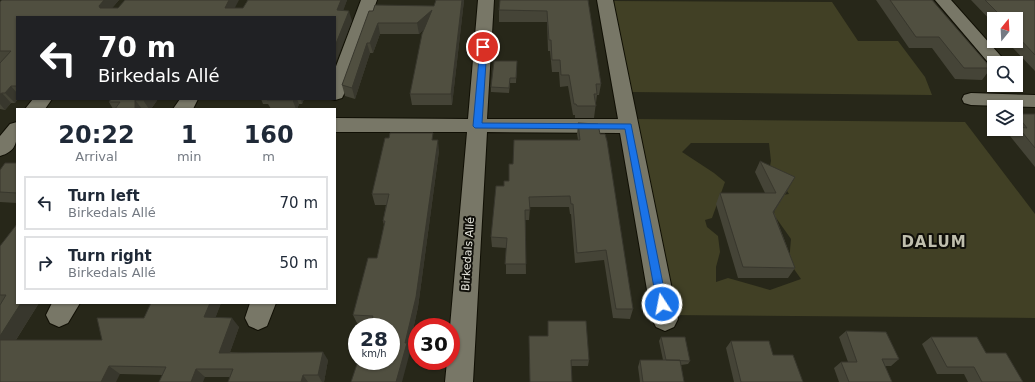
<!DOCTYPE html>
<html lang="en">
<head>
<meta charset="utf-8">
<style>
	:root { --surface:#fff; --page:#f6f6f7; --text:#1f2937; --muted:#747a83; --line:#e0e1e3 }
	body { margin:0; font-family:"DejaVu Sans",sans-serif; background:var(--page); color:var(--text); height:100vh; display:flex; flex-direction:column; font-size:15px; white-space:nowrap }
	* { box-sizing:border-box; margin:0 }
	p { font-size:13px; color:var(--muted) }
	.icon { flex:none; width:22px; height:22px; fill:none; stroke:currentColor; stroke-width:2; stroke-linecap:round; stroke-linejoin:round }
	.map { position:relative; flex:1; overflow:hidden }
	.sheet { position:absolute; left:16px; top:108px; width:320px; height:196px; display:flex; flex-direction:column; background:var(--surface); border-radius:0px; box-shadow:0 1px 3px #0004 }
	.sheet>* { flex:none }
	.hud { position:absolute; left:16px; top:16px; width:320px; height:84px; border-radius:0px; box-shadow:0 1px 3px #0004; background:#202124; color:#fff; overflow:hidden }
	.needle { width:26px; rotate:18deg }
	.buttons { position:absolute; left:987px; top:12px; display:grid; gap:8px }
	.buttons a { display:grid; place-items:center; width:36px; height:36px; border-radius:0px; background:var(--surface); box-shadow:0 1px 3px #0004; font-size:20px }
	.speed { position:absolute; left:348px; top:318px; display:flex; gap:8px; font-size:20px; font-weight:700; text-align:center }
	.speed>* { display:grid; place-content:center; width:52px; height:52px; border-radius:50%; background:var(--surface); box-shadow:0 1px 3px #0004; line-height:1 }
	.speed small { font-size:10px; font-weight:400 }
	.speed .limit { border:6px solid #d22; background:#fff; color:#111 }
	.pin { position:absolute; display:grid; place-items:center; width:34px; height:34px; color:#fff; margin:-17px; border:2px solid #fff; border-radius:50%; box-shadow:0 1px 4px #0007 }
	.me { position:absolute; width:44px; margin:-22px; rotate:349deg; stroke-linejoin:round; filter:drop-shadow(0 0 3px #0008) }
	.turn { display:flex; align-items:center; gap:14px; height:84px; padding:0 16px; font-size:18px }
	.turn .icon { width:52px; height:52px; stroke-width:2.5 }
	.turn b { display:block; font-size:28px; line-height:34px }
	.eta { display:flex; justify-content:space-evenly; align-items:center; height:68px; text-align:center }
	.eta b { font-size:24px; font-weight:700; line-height:28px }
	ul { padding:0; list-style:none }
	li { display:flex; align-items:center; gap:12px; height:54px; margin:0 8px 6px; padding:0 8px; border:2px solid var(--line); border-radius:0px }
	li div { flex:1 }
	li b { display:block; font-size:15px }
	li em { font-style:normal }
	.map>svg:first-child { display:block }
	.green { fill:#414025; fill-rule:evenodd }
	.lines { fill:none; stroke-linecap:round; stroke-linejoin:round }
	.street-casing { stroke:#100f04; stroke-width:2 }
	.street { fill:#787767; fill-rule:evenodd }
	.wall { fill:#454437 }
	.shaded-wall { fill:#38372d }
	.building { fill:#504f40; stroke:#38372d }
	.route { fill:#1a73e8; stroke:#114b97 }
	.labels { text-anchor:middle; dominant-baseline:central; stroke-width:4; stroke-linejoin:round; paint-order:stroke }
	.street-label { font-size:11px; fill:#e9e9e0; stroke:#100f09 }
	.district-label { font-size:15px; font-weight:bold; letter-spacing:1px; fill:#c0bfae; stroke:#100f09 }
</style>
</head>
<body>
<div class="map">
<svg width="1035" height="382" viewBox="0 0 1035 382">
	<rect width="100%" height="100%" fill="#272719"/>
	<path class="green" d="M611 1 832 2 858 41H898L925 77 932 95 629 92Z
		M634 119 965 122 1035 214V318L671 315ZM691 143H769L771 161 769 171 777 176 789 194 776 196 774 215 791 239 789 262 801 279 770 290 728 278 716 282V267L720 252 718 236 707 227 705 220 712 218 725 182 714 173 682 152Z"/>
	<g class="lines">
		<defs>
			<path id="street" d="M361 0H377L344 94 342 98 335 100 331 99H335V69Z
				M478 0H494L487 119H618L597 0H613L678 319 674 327 665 331 656 327 652 319 620 133 487 132 473 382H445L447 361H451V327H450L467 132H335V118L468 119Z
				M935 0H951L1007 63H994V67H992Z
				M971 93 1035 95V107L971 105 964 103 962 99 964 95Z
				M33 99H52L45 109H25Z
				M180 99H198L193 109H173Z
				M17 122C17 138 19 151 0 156V136L10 124Z
				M52 303H80L68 323 59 327 50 323 46 315Z
				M250 303H276L267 326 258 330 249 326 245 318Z"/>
		</defs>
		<use href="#street" class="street-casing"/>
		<use href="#street" class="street"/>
	</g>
	<path class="wall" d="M119 0 112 8H243L248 0H347L343 10 352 21 17 17V99L15 103H11L5 110 0 109V63L1 62H0V2Z
		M436 0H464L452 105H412L410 94 424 29 419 34H380L373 53H370L355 99 345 96 342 85 373 11 434 6Z
		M588 0 601 84 599 95H597L594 118H575V115H573L568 86 560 87 559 72H552L550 51H548L547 22H499V10Z
		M876 0H932L991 68 982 80 955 79 932 48H909Z
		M971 0H1035V71L1011 46 1013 43 1010 41H1016V19H994V24Z
		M517 61 516 83H510L509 93 491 92V87Z
		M94 99H158L151 109H113L109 102 111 99 95 100Z
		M261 99H304L302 104H299L297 109H271L268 104H263Z
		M1016 114H1035V167L1010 136 1015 131 1013 129H1016Z
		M578 123 600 134 633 309 630 319 613 318 604 260 575 263 571 214H570L569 207H530L529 220H525L526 274H506V248L492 247 491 237 504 186 509 181 513 164 578 140 577 134Z
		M434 140 439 151 418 307 409 348 410 352 370 325H358L353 315 377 258 384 225 383 221 386 205H375L372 194Z
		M760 161 789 188 774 212 795 268 788 278H738L716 204 720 193H765L755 172Z
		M17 163V203L0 202V170Z
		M0 246 39 303 16 340H102L144 318 151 303H221L215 318 239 327 230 352 328 360 324 382H228L230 377H205L162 375 120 374 0 382Z
		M548 321 589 360 588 366H571L572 382H530L529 336H548Z
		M846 331 899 359 891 366H885L892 382H839L834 368 841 362H848L839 337Z
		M661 337 690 361 688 364 681 365 684 382H640L638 367 640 360H663L659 341Z
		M931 337 986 353 1023 382H968L964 374H937L922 344Z
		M731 341 773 355 803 382H734L726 348Z"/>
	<path class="shaded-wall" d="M104 0H119L105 16V17L99 6Z
		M229 0H239L230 17 225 8Z
		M341 0H347L340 20 337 10Z
		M462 0H464V1L452 105 451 94Z
		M432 10 434 20 419 34 417 23Z
		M349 11 352 21 335 65V46Z
		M378 23 380 34 373 53 370 43Z
		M367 43 370 53 355 99 352 88Z
		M11 86 17 93V99H18L15 103 5 93Z
		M2 93 11 103 5 110 0 104V94Z
		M144 99H158L151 109H149L143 100Z
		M292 99H297L299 104 297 109H296Z
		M301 99H304L302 104Z
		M135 100 142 109H135Z
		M438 140 439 151 418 307 409 348 410 352 402 382H396L405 343Z
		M795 177 789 188 767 223 773 212Z
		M21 303H39L10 349 0 342V336Z
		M210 303H221L212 327 204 317Z
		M232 318 239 327 227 361 219 353Z
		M323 352 328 360 324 382H322L318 375Z
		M109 366 120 374 116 382H101Z
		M196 369 205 377 203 382H191Z
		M303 375 308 382H301Z"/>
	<path class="building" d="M2 0H104L99 6 100 8H118L125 0H229L225 8H243L248 0H341L337 10 349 11 335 46V17H17V86H11L5 93H2L0 94V63L11 51H0V2Z
		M436 0H462L451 94H410L422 34 432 10 417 23H378L370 43H367L352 88 342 85 369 11H373L375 5 434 6Z
		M500 0H588L601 84H596L597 94H594L596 106H577L576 104H574L569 75H561L560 60H552L551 40H549L547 11 499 10Z
		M890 0H932L991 68H964L939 37H916Z
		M985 0H1035V55L1018 37H1022L1016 31V19H1004Z
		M494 61H517L516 78H510L509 88 491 87Z
		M111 99H144L143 100H135V109H115L120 102H109Z
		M267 99H292V100H267Z
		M1016 114H1035V148L1018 127 1027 128Z
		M578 123 598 124 600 134H605L607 141 633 309H616L606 250 577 253 573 204H571L570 196 529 197 530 210H525L526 264H505L507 238 491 237 496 186H504V181H509V164H513L514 140H580Z
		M390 133H433L432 140H438L416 297 405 343H407L396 382H351L358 361H391V327H370L373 316 353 315 368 258H377L385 221H383L389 194H372L385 138H389Z
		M760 161 795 177 773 212 795 268 743 267 720 193H776Z
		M5 163H17V193L0 192V170Z
		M17 224V303H21L0 336V305L6 295H0V246Z
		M151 303H210L204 317 232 318 219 353 323 352 318 375H303L301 382H228L233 369H196L191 382H159L166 367 109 366 101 382H0V340H102L97 318H144Z
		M548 321H586L589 360H571L572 382H530L529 336H548Z
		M846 331 886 332 899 359H882L892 382H849L841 362H857Z
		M661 337H685L690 361 666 360Z
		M931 337H977L986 353H1006L1023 382H982L974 367H947Z
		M731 341H769L773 355H793L803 382H741Z
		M640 360H680L684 382H643Z"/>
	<path class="route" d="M483 45 487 47 482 123 631 124 667 304 666 308 662 309 658 308 657 304 625 129 475 128 473 126 480 47Z"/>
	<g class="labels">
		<g class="street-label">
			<text transform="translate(468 254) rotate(-86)">Birkedals Allé</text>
		</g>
		<g class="district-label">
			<text x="934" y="242">DALUM</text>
		</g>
	</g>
</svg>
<div class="buttons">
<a><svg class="needle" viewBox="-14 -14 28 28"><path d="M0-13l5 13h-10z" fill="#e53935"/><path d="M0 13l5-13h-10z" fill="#747a83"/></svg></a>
<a><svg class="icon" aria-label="search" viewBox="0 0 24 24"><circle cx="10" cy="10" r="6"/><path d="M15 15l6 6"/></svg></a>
<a><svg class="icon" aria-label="layers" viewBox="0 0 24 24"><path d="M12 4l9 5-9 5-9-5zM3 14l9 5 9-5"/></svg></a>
</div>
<div class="speed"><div>28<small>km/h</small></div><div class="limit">30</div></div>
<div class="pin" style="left:483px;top:47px;background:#d93025"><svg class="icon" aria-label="arrive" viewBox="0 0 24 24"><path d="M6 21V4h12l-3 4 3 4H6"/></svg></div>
<svg class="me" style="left:662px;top:304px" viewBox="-20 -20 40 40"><circle r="17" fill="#1a73e8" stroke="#fff" stroke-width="3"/><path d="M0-11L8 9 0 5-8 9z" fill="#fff"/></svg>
<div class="hud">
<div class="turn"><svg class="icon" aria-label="left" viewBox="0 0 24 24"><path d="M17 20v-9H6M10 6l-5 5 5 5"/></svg><div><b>70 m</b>Birkedals Allé</div></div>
</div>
<section class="sheet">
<div class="eta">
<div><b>20:22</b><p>Arrival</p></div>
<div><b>1</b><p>min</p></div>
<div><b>160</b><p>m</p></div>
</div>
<ul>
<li><svg class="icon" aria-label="left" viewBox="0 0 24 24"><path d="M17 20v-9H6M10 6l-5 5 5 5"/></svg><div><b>Turn left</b><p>Birkedals Allé</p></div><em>70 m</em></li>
<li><svg class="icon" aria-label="right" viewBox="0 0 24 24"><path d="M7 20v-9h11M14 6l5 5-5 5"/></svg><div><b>Turn right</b><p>Birkedals Allé</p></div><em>50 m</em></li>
</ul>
</section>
</div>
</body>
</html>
